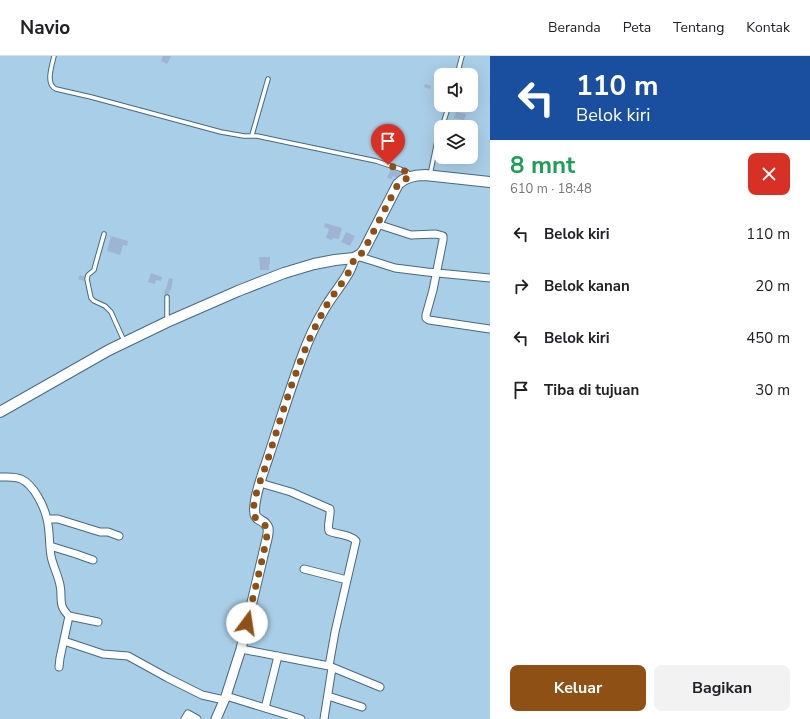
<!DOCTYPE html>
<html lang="id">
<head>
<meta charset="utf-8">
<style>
	:root { --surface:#fff; --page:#f2f2f2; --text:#202124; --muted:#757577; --line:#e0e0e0; --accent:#8f5016 }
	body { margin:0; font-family:"Nunito Sans",sans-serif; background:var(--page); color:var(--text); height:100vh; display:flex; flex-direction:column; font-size:15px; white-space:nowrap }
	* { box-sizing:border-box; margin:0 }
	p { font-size:13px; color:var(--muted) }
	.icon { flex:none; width:22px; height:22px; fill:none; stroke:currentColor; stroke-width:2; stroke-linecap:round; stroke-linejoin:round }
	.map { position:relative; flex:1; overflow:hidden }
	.sheet { display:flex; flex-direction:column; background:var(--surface); width:320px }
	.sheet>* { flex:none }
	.guide { background:#1a4fa0; color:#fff; overflow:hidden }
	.buttons { position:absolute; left:434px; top:12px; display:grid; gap:8px }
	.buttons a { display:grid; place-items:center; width:44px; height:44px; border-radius:8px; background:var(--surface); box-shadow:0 4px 16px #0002; font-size:20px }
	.pin { position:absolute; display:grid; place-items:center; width:34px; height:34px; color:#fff; margin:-41px -17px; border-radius:50% 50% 50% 0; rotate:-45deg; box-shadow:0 0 4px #0007 }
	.pin .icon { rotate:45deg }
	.me { position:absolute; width:44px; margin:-22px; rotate:14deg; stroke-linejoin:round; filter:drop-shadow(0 0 3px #0008) }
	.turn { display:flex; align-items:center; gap:14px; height:84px; padding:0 20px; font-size:18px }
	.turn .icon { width:52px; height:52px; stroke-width:2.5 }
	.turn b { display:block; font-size:28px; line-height:34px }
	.round { display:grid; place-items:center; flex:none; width:42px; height:42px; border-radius:8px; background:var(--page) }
	.head { display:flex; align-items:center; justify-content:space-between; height:68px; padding:0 20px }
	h1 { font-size:24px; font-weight:700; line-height:30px; color:#1e9e55 }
	.primary-button { display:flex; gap:8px; margin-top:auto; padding:8px 20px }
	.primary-button a { flex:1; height:46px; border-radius:8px; background:var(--accent); color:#fff; font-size:16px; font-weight:700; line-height:46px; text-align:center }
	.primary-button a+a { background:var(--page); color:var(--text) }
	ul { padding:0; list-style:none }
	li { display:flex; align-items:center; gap:12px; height:52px; padding:0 20px }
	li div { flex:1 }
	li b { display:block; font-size:15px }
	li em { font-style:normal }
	header { display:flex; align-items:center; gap:24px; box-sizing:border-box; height:56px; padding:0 20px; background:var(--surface); border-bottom:1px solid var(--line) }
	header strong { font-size:19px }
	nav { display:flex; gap:22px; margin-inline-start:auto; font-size:14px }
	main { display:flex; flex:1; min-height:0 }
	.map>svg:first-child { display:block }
	.building { fill:#9eb4d4 }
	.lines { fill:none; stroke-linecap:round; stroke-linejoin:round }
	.service-casing { stroke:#47697f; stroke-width:5.5 }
	.minor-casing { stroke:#47697f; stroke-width:9 }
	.tertiary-casing { stroke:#47697f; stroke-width:11 }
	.secondary-casing { stroke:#47697f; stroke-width:12 }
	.service { stroke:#fff; stroke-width:3.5 }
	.minor { stroke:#fff; stroke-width:7 }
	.tertiary { stroke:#fff; stroke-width:9 }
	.secondary { stroke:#fff; stroke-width:10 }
	.route { stroke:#8f5016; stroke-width:7; stroke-dasharray:0 12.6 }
</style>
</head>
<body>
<header>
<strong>Navio</strong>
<nav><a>Beranda</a><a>Peta</a><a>Tentang</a><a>Kontak</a></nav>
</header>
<main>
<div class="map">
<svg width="490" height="663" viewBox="0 0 490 663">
	<rect width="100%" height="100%" fill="#a9cee7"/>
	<path class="building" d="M163 0H171L167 8 161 5Z
		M425 28 431 30 430 33 424 31Z
		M456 56 466 58 464 64 454 62Z
		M391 113 401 117 399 122 393 120 392 123 387 122Z
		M325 167 342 172 339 183 333 182 332 184 326 182 329 173 324 171Z
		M346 176 355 180 350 190 341 186Z
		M111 180 128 185 127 190 123 189 120 199 107 195Z
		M259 201H270V208H269V214H260Z
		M151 217 162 221 161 225 156 224 155 228 148 226Z
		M80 219 86 221 84 225 78 223Z
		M169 222 173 223 171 234 166 233Z
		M165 233 170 234 168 239 164 238Z"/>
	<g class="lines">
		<defs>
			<path id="service" d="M54 0C52 10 45 28 56 33L91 41 221 76 244 80H257L376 105 400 113 407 116 410 120
				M457 19 462 0
				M442 71 449 49
				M252 79 268 23
				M430 119 437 85 441 73
				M104 178 95 210 94 214 88 219 87 223 91 242 94 245 105 250 111 256 124 285
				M167 265V241"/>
			<path id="minor" d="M377 168 411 179 436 178 443 180V184L433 234 426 259V262L429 264 490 273
				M357 200 395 212 427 216 490 222
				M0 421C7 421 15 420 21 423 34 429 44 450 47 463 50 475 49 488 51 500 53 510 58 519 60 529 63 543 57 548 69 560L60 602 59 611
				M260 427 291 436 330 453C331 461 327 468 329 475 337 479 350 478 356 485L335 576 329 610
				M47 463H58L100 476H108L119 480
				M50 490 76 498 93 504
				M304 513 347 524
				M69 560 98 566
				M64 585 103 598 128 600 168 622 202 639 224 644
				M241 593 329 610 380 631
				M226 640 301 663
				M328 640 362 651
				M265 652 278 600
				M185 663 188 658 197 663
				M324 663 332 612"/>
			<path id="tertiary" d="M216 663 226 640 241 593 266 487C267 483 269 476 268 472 264 460 252 469 255 448 257 431 264 415 269 399 280 366 290 333 302 301 308 284 316 267 325 252 334 236 351 219 354 202"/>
			<path id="secondary" d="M0 356 109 294 167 266 238 235 284 217 314 208 335 204 354 202 361 198 364 194 398 128C405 121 414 119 425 119L490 126"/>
		</defs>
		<use href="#service" class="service-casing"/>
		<use href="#minor" class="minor-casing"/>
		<use href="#tertiary" class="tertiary-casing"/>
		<use href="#secondary" class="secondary-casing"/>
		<use href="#service" class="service"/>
		<use href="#minor" class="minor"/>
		<use href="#tertiary" class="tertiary"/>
		<use href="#secondary" class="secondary"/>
	</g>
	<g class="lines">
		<path class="route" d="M247 567 263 500 268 474C266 467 255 464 254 459 251 445 264 416 268 403 284 352 299 299 325 252 333 237 351 219 354 202L361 198 364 194 398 128 401 125 410 121 407 116 388 109"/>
	</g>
</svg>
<div class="buttons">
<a><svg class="icon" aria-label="sound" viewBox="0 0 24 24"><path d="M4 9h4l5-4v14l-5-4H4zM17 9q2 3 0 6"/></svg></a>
<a><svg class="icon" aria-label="layers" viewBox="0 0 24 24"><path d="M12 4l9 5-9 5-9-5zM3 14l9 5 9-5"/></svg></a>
</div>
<div class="pin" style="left:388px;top:109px;background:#d93025"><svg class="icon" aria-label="arrive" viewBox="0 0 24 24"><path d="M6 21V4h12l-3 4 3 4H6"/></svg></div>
<svg class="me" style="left:247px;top:567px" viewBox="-20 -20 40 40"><circle r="19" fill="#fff"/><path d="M0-13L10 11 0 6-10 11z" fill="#8f5016"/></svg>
</div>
<section class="sheet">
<div class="guide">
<div class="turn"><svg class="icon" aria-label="left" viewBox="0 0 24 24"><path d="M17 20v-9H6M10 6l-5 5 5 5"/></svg><div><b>110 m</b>Belok kiri</div></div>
</div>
<div class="head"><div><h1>8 mnt</h1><p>610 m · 18:48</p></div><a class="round" style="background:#d93025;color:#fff"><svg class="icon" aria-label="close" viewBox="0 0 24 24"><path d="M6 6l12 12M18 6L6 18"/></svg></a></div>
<ul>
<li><svg class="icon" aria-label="left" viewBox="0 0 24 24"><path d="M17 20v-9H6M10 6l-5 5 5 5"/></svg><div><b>Belok kiri</b></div><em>110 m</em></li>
<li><svg class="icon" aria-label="right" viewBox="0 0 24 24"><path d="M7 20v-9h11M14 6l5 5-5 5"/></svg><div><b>Belok kanan</b></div><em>20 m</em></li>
<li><svg class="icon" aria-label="left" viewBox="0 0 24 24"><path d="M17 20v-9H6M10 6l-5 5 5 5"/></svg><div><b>Belok kiri</b></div><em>450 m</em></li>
<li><svg class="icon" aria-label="arrive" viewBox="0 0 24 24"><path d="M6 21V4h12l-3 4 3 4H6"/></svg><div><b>Tiba di tujuan</b></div><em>30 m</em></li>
</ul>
<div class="primary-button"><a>Keluar</a><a>Bagikan</a></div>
</section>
</main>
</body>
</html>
